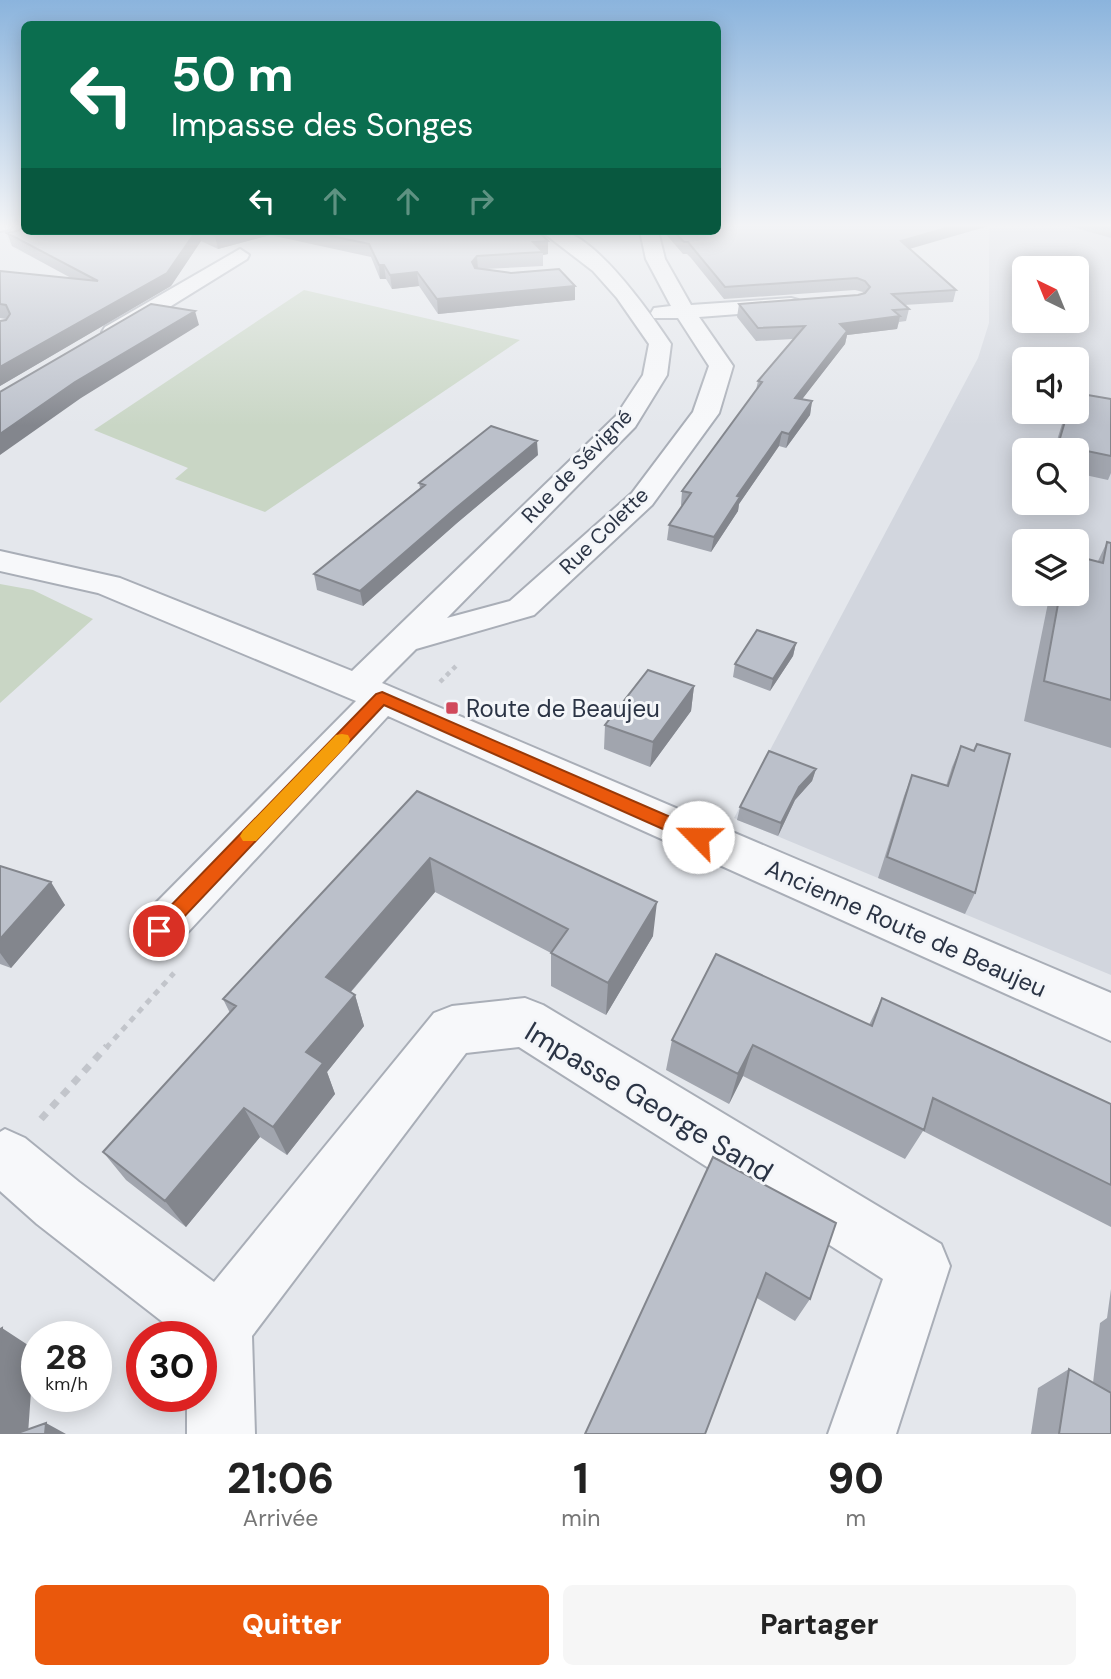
<!DOCTYPE html>
<html lang="fr">
<head>
<meta charset="utf-8">
<style>
	:root { --surface:#fff; --page:#f6f6f6; --text:#222; --muted:#767676; --accent:#ea580c }
	body { margin:0; font-family:"DM Sans",sans-serif; background:var(--page); color:var(--text); height:100vh; display:flex; flex-direction:column; font-size:26px; white-space:nowrap }
	* { box-sizing:border-box; margin:0 }
	p { font-size:23px; color:var(--muted) }
	.icon { flex:none; width:38px; height:38px; fill:none; stroke:currentColor; stroke-width:2; stroke-linecap:round; stroke-linejoin:round }
	.map { position:relative; height:1434px; overflow:hidden }
	.details { display:flex; flex-direction:column; background:var(--surface); flex:1 }
	.details>* { flex:none }
	.guide { position:absolute; left:21px; top:21px; width:700px; height:214px; border-radius:10px; box-shadow:0 4px 18px #0003; background:#0b6e4f; color:#fff; overflow:hidden }
	.needle { width:46px; rotate:317deg }
	.buttons { position:absolute; left:1012px; top:256px; display:grid; gap:14px }
	.buttons a { display:grid; place-items:center; width:77px; height:77px; border-radius:10px; background:var(--surface); box-shadow:0 4px 18px #0003; font-size:35px }
	.speed { position:absolute; left:21px; top:1321px; display:flex; gap:14px; font-size:35px; font-weight:700; text-align:center }
	.speed>* { display:grid; place-content:center; width:91px; height:91px; border-radius:50%; background:var(--surface); box-shadow:0 4px 18px #0003; line-height:1 }
	.speed small { font-size:18px; font-weight:400 }
	.speed .limit { border:10px solid #d22; background:#fff; color:#111 }
	.pin { position:absolute; display:grid; place-items:center; width:60px; height:60px; color:#fff; margin:-30px; border:4px solid #fff; border-radius:50%; box-shadow:0 2px 7px #0007 }
	.me { position:absolute; width:77px; margin:-38px; rotate:293deg; stroke-linejoin:round; filter:drop-shadow(0 0 5px #0008) }
	.turn { display:flex; align-items:center; gap:24px; height:147px; padding:0 35px; font-size:32px }
	.turn .icon { width:91px; height:91px; stroke-width:2.5 }
	.turn b { display:block; font-size:49px; line-height:60px }
	.lanes { display:flex; align-items:center; height:66px; padding:0 35px; background:#0003; justify-content:center; gap:35px; direction:ltr }
	.lanes .off { opacity:.35 }
	.eta { display:flex; justify-content:space-evenly; align-items:center; height:119px; text-align:center }
	.eta b { font-size:42px; font-weight:800; line-height:49px }
	.cta { display:flex; gap:14px; margin-top:auto; padding:14px 35px }
	.cta a { flex:1; height:80px; border-radius:10px; background:var(--accent); color:#fff; font-size:28px; font-weight:800; line-height:80px; text-align:center }
	.cta a+a { background:var(--page); color:var(--text) }
	.map>svg:first-child { display:block }
	.built { fill:#d2d6de; fill-rule:evenodd }
	.green { fill:#c9d6c5 }
	.lines { fill:none; stroke-linecap:round; stroke-linejoin:round }
	.street-casing { stroke:#a9aeb7; stroke-width:4 }
	.path-far2 { stroke:#c2c5cb; stroke-width:4.5; stroke-dasharray:4.5 4.5; stroke-linecap:butt }
	.path-far1 { stroke:#c2c5cb; stroke-width:5; stroke-dasharray:6 6; stroke-linecap:butt }
	.path { stroke:#c2c5cb; stroke-width:7; stroke-dasharray:8 8; stroke-linecap:butt }
	.street { fill:#f7f8fa; fill-rule:evenodd }
	.wall { fill:#a1a5ae }
	.shaded-wall { fill:#83868d }
	.building { fill:#bbc0ca; stroke:#83868d; stroke-width:2 }
	.route { fill:#ea580c; stroke:#983908; stroke-width:2 }
	.slow { fill:#f59e0b }
	.poi-dot { fill:#d1495b; stroke:#f4f6f9; stroke-width:2.5 }
	.labels { text-anchor:middle; dominant-baseline:central; stroke-width:6; stroke-linejoin:round; paint-order:stroke }
	.far-street-label { font-size:21px; fill:#2b3445; stroke:#f4f6f9 }
	.poi-label { font-size:24px; fill:#2b3445; stroke:#f4f6f9; text-anchor:start }
	.street-label { font-size:24px; fill:#2b3445; stroke:#f4f6f9 }
	.near-street-label { font-size:28px; fill:#2b3445; stroke:#f4f6f9 }
</style>
</head>
<body>
<div class="map">
<svg width="1111" height="1434" viewBox="0 0 1111 1434">
	<rect width="100%" height="100%" fill="#e4e7ec"/>
	<path class="built" d="M989 225H1066L1111 237V975L734 818 978 358 989 323ZM1024 268H1076V320H1024ZM1024 359H1076V411H1024ZM1024 450H1076V502H1024ZM1024 541H1076V593H1024Z"/>
	<path class="green" d="M304 290 520 340 265 512 175 479 188 468 94 430Z
		M0 584 33 590 93 619 0 703Z"/>
	<g class="lines">
		<defs>
			<path id="street" d="M0 225H13L10 229 0 231Z
				M541 231C547 231 557 229 563 231 600 241 650 313 671 344L667 375 635 427 447 618 510 601 632 493 693 412 709 366 678 318H654L651 313 654 308 671 306 646 259 640 231H658L665 259 691 305 791 298 798 300 802 304 798 308 791 310 699 317 733 366 719 413 652 505 534 615 416 649 382 683 1111 993V1041L388 716 176 945 159 951 142 945 135 931 142 917 356 701 98 593 0 571V551L120 578 352 671 616 416 643 375 649 344 617 298 593 271Z
				M240 249 249 255 247 259 121 337H105L102 332 105 327Z
				M525 998 543 1005 941 1244 950 1266 896 1434H828L883 1279 519 1047 466 1053 252 1336 255 1434H187V1396H201V1337H182L37 1224 0 1191V1132L5 1129 25 1138 79 1182 214 1282 434 1013 452 1006Z"/>
		</defs>
		<use href="#street" class="street-casing"/>
		<path class="path-far2" d="M440 682 456 666"/>
		<path class="path-far1" d="M106 1048 174 973"/>
		<path class="path" d="M41 1119 107 1046"/>
		<use href="#street" class="street"/>
	</g>
	<path class="wall" d="M1065 225H1111V238Z
		M24 231H538L548 254 543 255V266L485 269 575 286V300L438 314 419 286 392 289 386 279H380L371 257 270 235 218 249 201 241 171 286 0 386V321L6 319 0 318V271L71 278 12 246 7 233Z
		M663 231H718L910 249 956 290 953 302 904 305 909 309 906 321 899 322 897 329 847 335 845 344 802 399 812 401 810 415 786 448 779 446 739 504 738 511 711 552 667 540 669 525 682 506 681 505 682 491 756 390 758 381 793 339 756 341 737 317 739 304 858 295 864 294 863 292 855 290 724 299 691 258 687 254H683Z
		M1111 399V473L1108 480 1076 473V450H1054L1066 411H1076Z
		M538 455 457 523 363 606 317 590 314 574 420 488 419 483Z
		M1107 542 1111 543V748L1024 721 1050 593H1076L1098 561Z
		M796 643 793 656 770 691 733 677 735 664Z
		M694 686 691 711 650 767 604 749 605 725Z
		M961 746 975 893 965 914 878 878 904 796 912 775 946 786 952 767Z
		M816 769 812 781 795 800 778 836 737 820 740 807Z
		M417 791 653 936 606 1015 551 986V953L435 892 351 992 355 995 364 1026 327 1072 335 1094 287 1155 260 1137 186 1227 126 1180 103 1152 230 1013 223 999Z
		M0 866 65 905 11 968 0 964Z
		M882 998 1111 1104V1227L923 1131 905 1159 743 1076 729 1104 666 1070 672 1040 869 1025Z
		M713 1157 810 1299 795 1321 757 1298Z
		M1111 1289V1434H1031L1038 1388 1069 1369 1093 1383 1100 1323 1107 1318Z"/>
	<path class="shaded-wall" d="M957 225H992L899 252 901 241Z
		M196 231H198L201 241 171 286 0 386V367Z
		M233 231H269L270 235 218 249 215 236Z
		M548 241V254L543 255V252L533 242Z
		M477 256 478 269 472 276V262Z
		M379 265H384L386 279H380Z
		M417 272 419 286 392 289 390 275Z
		M575 286V300L438 314 437 299Z
		M195 311 199 325 81 398 0 455V434L75 382Z
		M900 316 897 329 847 335 845 344 793 411 795 398 840 324Z
		M812 401 810 415 786 448 789 434Z
		M782 432 779 446 739 504 738 511 711 552 714 537 737 496Z
		M537 441 538 455 457 523 363 606 360 591 456 508Z
		M796 643 793 656 770 691 773 679Z
		M694 686 691 711 650 767 653 742Z
		M816 769 812 781 795 800 778 836 781 823 799 787Z
		M430 858 435 892 336 1009 326 977Z
		M51 882 65 905 11 968 0 953V939Z
		M657 902 653 936 606 1015 608 983Z
		M355 995 364 1026 327 1072 335 1094 287 1155 273 1127 306 1052Z
		M753 1045 743 1076 729 1104 738 1074Z
		M244 1108 260 1137 186 1227 165 1201Z
		M2 1328 34 1349 28 1434H0V1351Z
		M46 1423 66 1434H45Z"/>
	<path class="building" d="M718 225H957L901 241 956 290 892 294 909 309 893 310 900 316 840 324 847 331 795 398 812 401 789 434 782 432 737 496 740 497 714 537 669 525 691 493 682 491 762 382 758 381 805 326 758 328 739 304 858 295 865 293 870 287 865 281 857 278 725 287 692 247 688 242H684L673 231H718Z
		M24 229V231H196L167 273 0 367V321L6 320 10 314 6 305 0 304V271L98 281 7 233Z
		M204 231H233L215 236Z
		M308 231H538L548 241 533 242 543 252 477 256 472 262 475 268 511 273 559 269 575 286 437 299 417 272 390 275 384 265H379L369 244Z
		M151 304 195 311 75 382 0 434V392Z
		M1076 393 1111 399V456L1058 445 1068 411H1076Z
		M491 426 537 441 456 508 360 591 314 574 425 485 419 483Z
		M1107 542 1111 543V700L1044 681 1060 593H1076V556L1103 563Z
		M757 630 796 643 773 679 735 664Z
		M648 670 694 686 653 742 605 725Z
		M977 744 1010 754 975 893 887 857 912 775 948 786 961 746 974 751Z
		M769 751 816 769 799 787 781 823 740 807Z
		M417 791 657 902 608 983 551 953 568 929 430 858 326 977 355 995 306 1052 323 1063 273 1127 244 1108 165 1201 103 1152 236 1006 223 999Z
		M0 866 51 882 0 939Z
		M716 954 872 1026 882 998 1111 1104V1185L933 1098 924 1130 753 1045 738 1074 672 1040Z
		M713 1157 836 1223 810 1299 766 1273 705 1434H585Z
		M2 1328 0 1351V1329Z
		M1069 1369 1111 1393V1434H1059Z
		M46 1423 45 1434H15Z"/>
	<linearGradient id="sky" x2="0" y2="1"><stop stop-color="#8bb4dd"/><stop offset="0.53" stop-color="#f3f4f6"/><stop offset="1" stop-color="#f3f4f6" stop-opacity="0"/></linearGradient>
	<rect width="1111" height="426" fill="url(#sky)"/>
	<path class="route" d="M382 692 705 832 707 837 705 842H692L384 705 165 937 159 939 152 937 149 931 152 925 376 694Z"/>
	<path class="slow" d="M342 734 348 735 350 739 348 744 256 841H243L240 836 243 831 336 735Z"/>
	<rect class="poi-dot" x="445" y="701" width="14" height="14" rx="3.5"/>
	<g class="labels">
		<g class="far-street-label">
			<text transform="translate(577 466) rotate(-46)">Rue de Sévigné</text>
			<text transform="translate(604 531) rotate(-44)">Rue Colette</text>
		</g>
		<g class="poi-label">
			<text x="466" y="708">Route de Beaujeu</text>
		</g>
		<g class="street-label">
			<text transform="translate(906 928) rotate(24)">Ancienne Route de Beaujeu</text>
		</g>
		<g class="near-street-label">
			<text transform="translate(649 1102) rotate(31)">Impasse George Sand</text>
		</g>
	</g>
</svg>
<div class="buttons">
<a><svg class="needle" viewBox="-14 -14 28 28"><path d="M0-13l5 13h-10z" fill="#e53935"/><path d="M0 13l5-13h-10z" fill="#767676"/></svg></a>
<a><svg class="icon" aria-label="sound" viewBox="0 0 24 24"><path d="M4 9h4l5-4v14l-5-4H4zM17 9q2 3 0 6"/></svg></a>
<a><svg class="icon" aria-label="search" viewBox="0 0 24 24"><circle cx="10" cy="10" r="6"/><path d="M15 15l6 6"/></svg></a>
<a><svg class="icon" aria-label="layers" viewBox="0 0 24 24"><path d="M12 4l9 5-9 5-9-5zM3 14l9 5 9-5"/></svg></a>
</div>
<div class="speed"><div>28<small>km/h</small></div><div class="limit">30</div></div>
<div class="pin" style="left:159px;top:931px;background:#d93025"><svg class="icon" aria-label="arrive" viewBox="0 0 24 24"><path d="M6 21V4h12l-3 4 3 4H6"/></svg></div>
<svg class="me" style="left:698px;top:837px" viewBox="-20 -20 40 40"><circle r="19" fill="#fff"/><path d="M0-13L10 11 0 6-10 11z" fill="#ea580c"/></svg>
<div class="guide">
<div class="turn"><svg class="icon" aria-label="left" viewBox="0 0 24 24"><path d="M17 20v-9H6M10 6l-5 5 5 5"/></svg><div><b>50 m</b>Impasse des Songes</div></div>
<div class="lanes"><svg class="icon" aria-label="left" viewBox="0 0 24 24"><path d="M17 20v-9H6M10 6l-5 5 5 5"/></svg><svg class="icon off" aria-label="ahead" viewBox="0 0 24 24"><path d="M12 20V5M6 11l6-6 6 6"/></svg><svg class="icon off" aria-label="ahead" viewBox="0 0 24 24"><path d="M12 20V5M6 11l6-6 6 6"/></svg><svg class="icon off" aria-label="right" viewBox="0 0 24 24"><path d="M7 20v-9h11M14 6l5 5-5 5"/></svg></div>
</div>
</div>
<section class="details">
<div class="eta">
<div><b>21:06</b><p>Arrivée</p></div>
<div><b>1</b><p>min</p></div>
<div><b>90</b><p>m</p></div>
</div>
<div class="cta"><a>Quitter</a><a>Partager</a></div>
</section>
</body>
</html>
